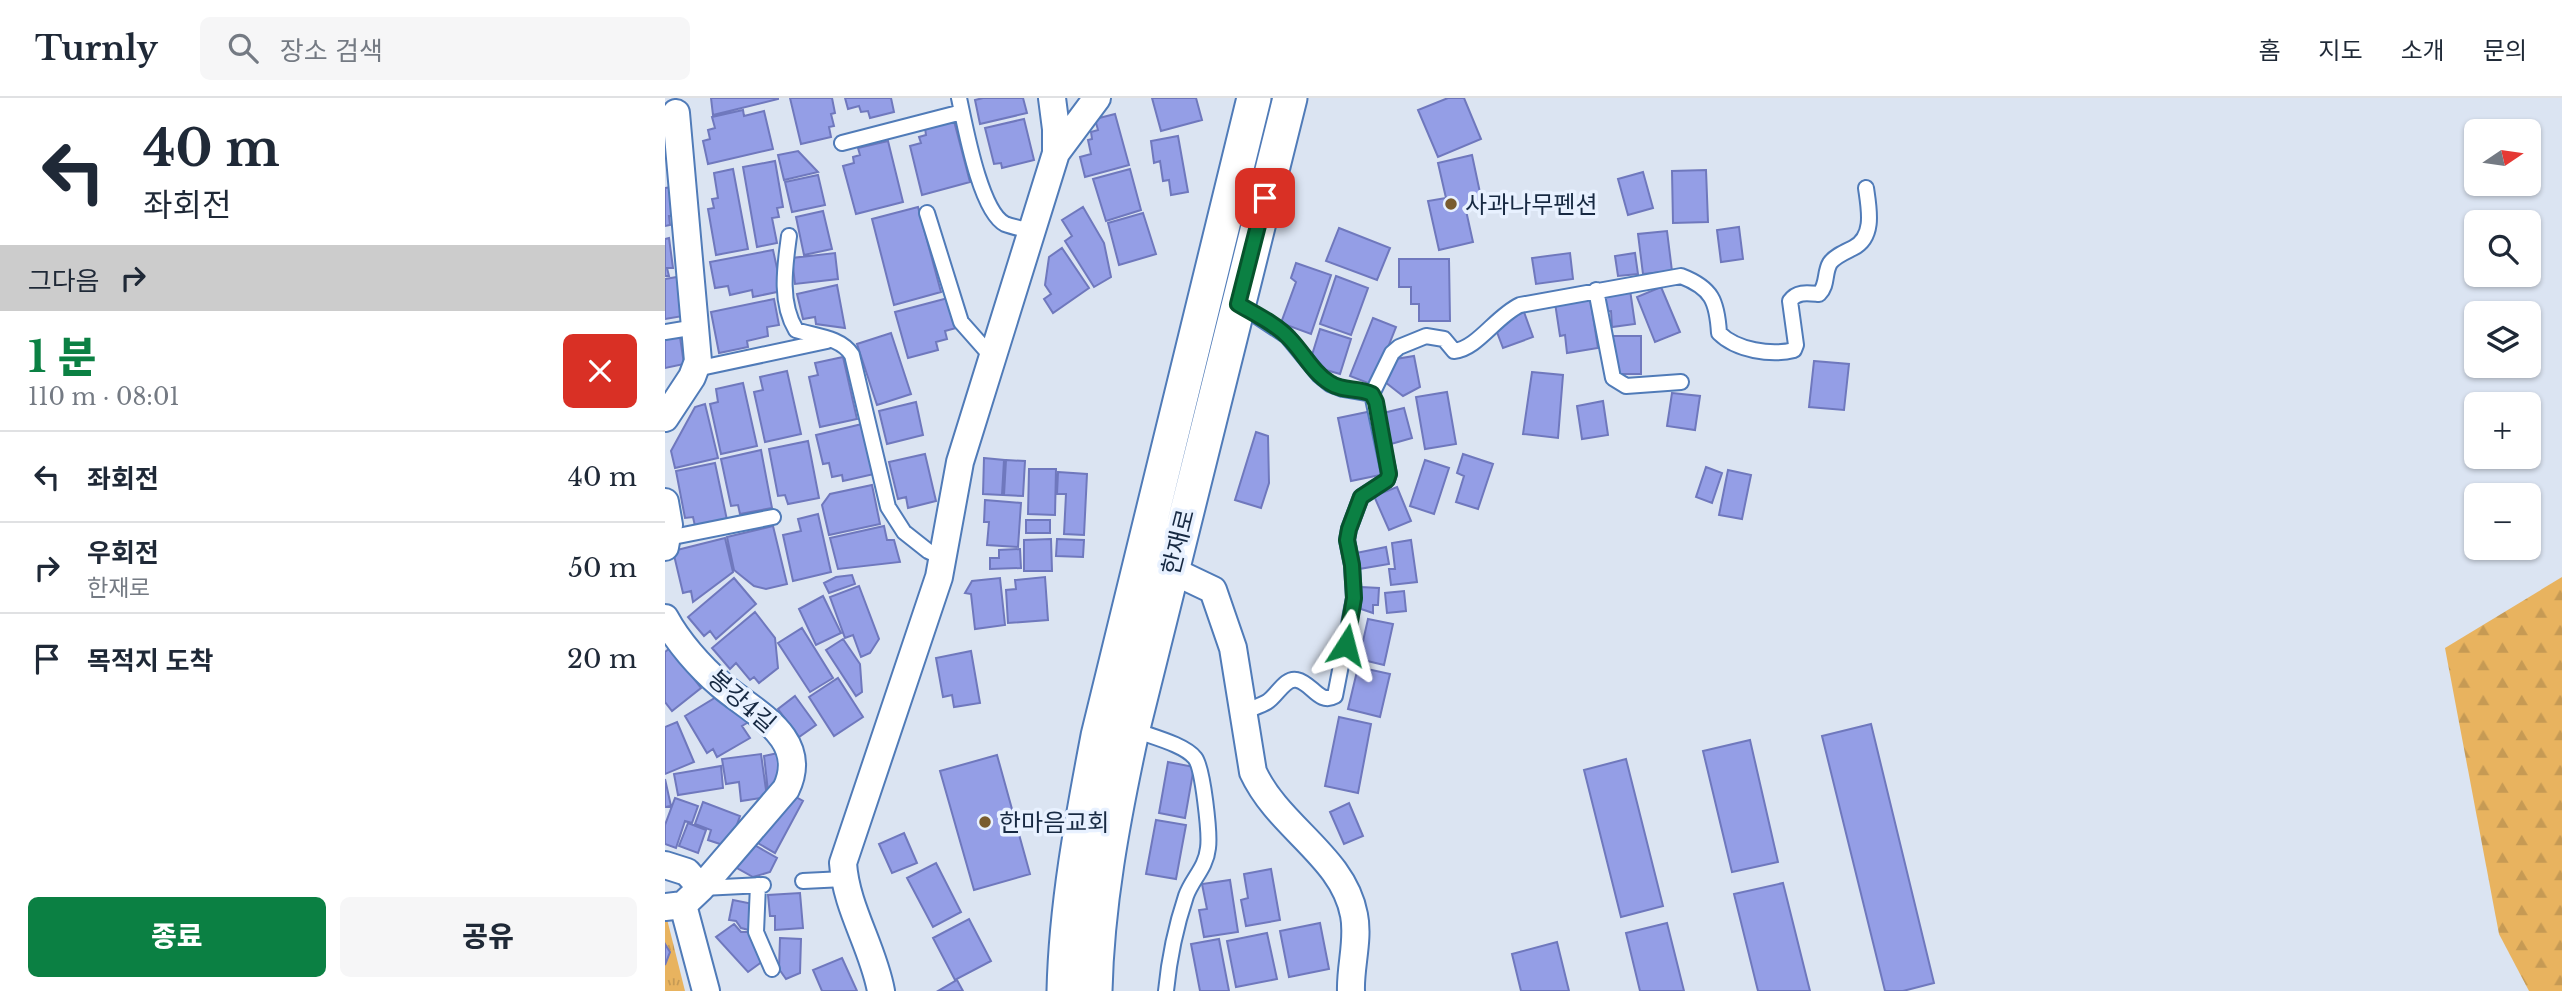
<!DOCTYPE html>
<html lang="ko">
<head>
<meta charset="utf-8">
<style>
	:root { --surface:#fff; --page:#f6f6f7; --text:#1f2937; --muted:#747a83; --line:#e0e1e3; --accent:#0b8043 }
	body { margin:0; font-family:"Libre Baskerville","Noto Sans KR",serif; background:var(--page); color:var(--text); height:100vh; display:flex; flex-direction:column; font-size:26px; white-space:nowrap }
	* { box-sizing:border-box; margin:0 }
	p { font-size:23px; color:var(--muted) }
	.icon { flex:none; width:38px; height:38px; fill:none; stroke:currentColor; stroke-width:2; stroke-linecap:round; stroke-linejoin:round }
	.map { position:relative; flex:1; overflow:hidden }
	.details { display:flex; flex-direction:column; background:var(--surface); width:665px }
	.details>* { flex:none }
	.banner { background:#fff; color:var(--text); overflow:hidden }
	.needle { width:46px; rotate:77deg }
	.fabs { position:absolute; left:1799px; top:21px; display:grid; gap:14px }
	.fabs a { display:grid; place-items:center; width:77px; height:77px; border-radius:10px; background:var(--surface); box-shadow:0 2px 5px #0004; font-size:35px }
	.pin { position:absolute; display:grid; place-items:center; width:60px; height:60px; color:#fff; margin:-30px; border-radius:14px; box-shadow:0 4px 10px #0006 }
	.me { position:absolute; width:77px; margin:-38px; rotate:9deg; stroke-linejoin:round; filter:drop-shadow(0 0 5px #0008) }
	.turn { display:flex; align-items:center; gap:24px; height:147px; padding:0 28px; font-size:32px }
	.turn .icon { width:91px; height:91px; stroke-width:2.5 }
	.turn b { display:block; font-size:49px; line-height:60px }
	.then { display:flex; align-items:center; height:66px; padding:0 28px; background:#0003; gap:14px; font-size:26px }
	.round { display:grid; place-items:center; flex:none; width:74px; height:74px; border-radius:10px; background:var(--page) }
	.summary { display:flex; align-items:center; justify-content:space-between; height:119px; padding:0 28px }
	h1 { font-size:42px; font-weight:800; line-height:52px; color:var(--accent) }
	.primary-button { display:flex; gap:14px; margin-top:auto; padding:14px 28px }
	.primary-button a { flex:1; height:80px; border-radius:10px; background:var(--accent); color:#fff; font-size:28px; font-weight:800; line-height:80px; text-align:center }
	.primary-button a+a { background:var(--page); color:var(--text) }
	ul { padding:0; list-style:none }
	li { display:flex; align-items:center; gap:21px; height:91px; padding:0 28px; border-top:2px solid var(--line) }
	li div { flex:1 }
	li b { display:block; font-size:26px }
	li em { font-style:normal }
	header { display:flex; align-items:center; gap:42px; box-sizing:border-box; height:98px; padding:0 35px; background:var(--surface); border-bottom:2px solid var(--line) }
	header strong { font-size:33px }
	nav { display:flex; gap:38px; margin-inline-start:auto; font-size:24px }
	.search { width:490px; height:63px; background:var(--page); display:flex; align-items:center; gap:18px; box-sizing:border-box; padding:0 24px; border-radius:10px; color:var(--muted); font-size:26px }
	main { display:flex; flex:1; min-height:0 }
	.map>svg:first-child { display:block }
	.grass { fill:url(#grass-tufts) }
	.forest { fill:url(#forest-firs) }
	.building { fill:#949ee6; stroke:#6f78bd; stroke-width:2 }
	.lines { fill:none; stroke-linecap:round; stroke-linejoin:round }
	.service-casing { stroke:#507bb8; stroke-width:18 }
	.minor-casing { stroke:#507bb8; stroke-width:30 }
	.tertiary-casing { stroke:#507bb8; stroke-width:37 }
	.service { stroke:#fff; stroke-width:14 }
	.minor { stroke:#fff; stroke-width:26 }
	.tertiary { stroke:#fff; stroke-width:33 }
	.route-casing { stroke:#07532c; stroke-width:18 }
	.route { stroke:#0b8043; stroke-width:12 }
	.poi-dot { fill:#795c2f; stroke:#e8f1ff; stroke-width:2.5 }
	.labels { text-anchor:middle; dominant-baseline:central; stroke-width:7; stroke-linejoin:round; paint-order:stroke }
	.poi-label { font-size:24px; fill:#172942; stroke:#e8f1ff; text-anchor:start }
	.street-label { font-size:24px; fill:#172942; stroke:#e8f1ff }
</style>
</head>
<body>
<header>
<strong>Turnly</strong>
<div class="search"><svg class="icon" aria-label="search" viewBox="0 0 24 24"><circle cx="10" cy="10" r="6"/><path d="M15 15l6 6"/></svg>장소 검색</div>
<nav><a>홈</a><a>지도</a><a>소개</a><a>문의</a></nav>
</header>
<main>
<section class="details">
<div class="banner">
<div class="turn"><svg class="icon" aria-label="left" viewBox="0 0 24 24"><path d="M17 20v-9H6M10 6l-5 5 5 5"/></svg><div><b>40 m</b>좌회전</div></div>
<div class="then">그다음<svg class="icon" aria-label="right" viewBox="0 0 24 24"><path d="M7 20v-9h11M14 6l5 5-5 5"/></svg></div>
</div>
<div class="summary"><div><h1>1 분</h1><p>110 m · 08:01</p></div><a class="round" style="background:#d93025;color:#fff"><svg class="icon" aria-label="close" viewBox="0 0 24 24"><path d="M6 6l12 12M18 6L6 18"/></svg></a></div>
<ul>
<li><svg class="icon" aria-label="left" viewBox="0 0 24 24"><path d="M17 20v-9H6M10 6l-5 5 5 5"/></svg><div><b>좌회전</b></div><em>40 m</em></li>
<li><svg class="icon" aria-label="right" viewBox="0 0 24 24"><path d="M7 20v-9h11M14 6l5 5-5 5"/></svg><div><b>우회전</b><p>한재로</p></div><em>50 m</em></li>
<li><svg class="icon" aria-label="arrive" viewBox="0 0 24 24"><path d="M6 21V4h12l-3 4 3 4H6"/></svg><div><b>목적지 도착</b></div><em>20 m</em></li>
</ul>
<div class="primary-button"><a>종료</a><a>공유</a></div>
</section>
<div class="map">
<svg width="1897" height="893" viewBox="0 0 1897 893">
	<defs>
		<pattern id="grass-tufts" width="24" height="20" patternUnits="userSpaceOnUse" patternTransform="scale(1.75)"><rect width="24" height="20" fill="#e8b35f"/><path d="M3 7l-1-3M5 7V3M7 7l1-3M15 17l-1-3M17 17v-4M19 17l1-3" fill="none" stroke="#c69a54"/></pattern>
		<pattern id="forest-firs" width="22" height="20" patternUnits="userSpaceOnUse" patternTransform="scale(1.75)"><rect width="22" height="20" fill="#e8b35f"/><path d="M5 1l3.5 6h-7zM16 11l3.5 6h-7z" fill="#c69a54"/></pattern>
	</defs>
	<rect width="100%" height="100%" fill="#dbe4f2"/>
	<path class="grass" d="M0 821H2L20 893H0Z"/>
	<path class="forest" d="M1897 479V893H1864L1834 836 1780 550Z"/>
	<path class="building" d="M46 0H113V1L48 17Z
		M125 0H167L170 15 166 16 169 28 164 29 166 39 136 46Z
		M180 0H226L229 14 205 20 203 13 196 14 194 8 183 11Z
		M318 0H358L362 15 315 26 310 2Z
		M487 0H531L537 22 496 33Z
		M783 0H799L816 41 773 59 753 12Z
		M78 12 79 18 99 13 108 51 43 66 38 43 45 41 43 32 50 30 47 19Z
		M450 16 464 67 420 79 415 59 426 56 423 42 427 41 426 34 433 32 430 21Z
		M359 21 369 62 337 70 336 65 329 66 320 30Z
		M289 23 305 84 257 97 245 48 256 45 254 39 261 37 260 30Z
		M513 38 523 94 506 97 504 82 498 83 495 63 489 65 486 43Z
		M223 43 238 104 191 116 178 68 189 65 188 59 195 57 193 50Z
		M133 53 153 74 119 82 113 57Z
		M807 57 817 104 800 108 808 144 774 152 763 103 781 100 773 65Z
		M110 63 118 109 112 110 114 119 107 120 112 145 92 149 78 69Z
		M68 71 83 151 51 157 43 111 49 110 47 101 53 100 49 75Z
		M465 71 476 112 441 123 428 81Z
		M1041 72 1043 124 1008 125 1007 73Z
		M978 74 988 110 963 117 953 81Z
		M153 77 160 107 127 114 120 84Z
		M13 88 8 118H4L5 127 0 128V90Z
		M253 109 276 194 229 207 207 121Z
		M418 109 439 145 446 179 429 189 400 143 407 138 397 122Z
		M158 113 167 151 139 157 131 119Z
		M478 115 491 156 454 167 443 125Z
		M1074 129 1078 161 1056 164 1052 132Z
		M674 130 725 150 712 182 661 163Z
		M1002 133 1007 173 978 176 973 136Z
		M4 140 8 170H2L4 178H0V141Z
		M397 150 424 190 388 215 379 201 386 196 380 187 384 159Z
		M108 152 117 193 88 199 87 192 65 197 63 188 50 190 45 164Z
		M170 155 173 181 130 186 127 160Z
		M905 155 908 181 871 186 867 160Z
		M970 155 973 176 953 178 950 158Z
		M734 161H784L785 223H754V206H746V189H734Z
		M631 165 666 177 646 236 616 225 631 184 626 180Z
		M671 178 703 190 686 237 655 226Z
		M12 179 18 218 0 221V181Z
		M172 187 180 230 151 226 150 219 138 221 132 196Z
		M996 189 1015 234 990 244 972 199Z
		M965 192 970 226 947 229 946 213 938 214 936 196Z
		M925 199 933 250 902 255 900 237 895 238 890 205Z
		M283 200 291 230 280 233 282 241 271 244 273 252 243 260 230 214Z
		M109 201 114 227 102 229 103 238 82 243 83 249 54 255 46 214Z
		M859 214 868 239 838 250 830 229 836 222Z
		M708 220 731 229 708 287 685 278Z
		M655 231 686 241 675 276 661 272 647 257Z
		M226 235 246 296 212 307 192 246Z
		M947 238H976V276H952L947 269Z
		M15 239 19 266 0 270V241Z
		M749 258 755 289 738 298 720 284 731 261Z
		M178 259 192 321 155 329 144 279 153 277 150 265Z
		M1149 263 1184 266 1179 312 1144 309Z
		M122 273 136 336 100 344 89 294 98 292 95 279Z
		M867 274 898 277 893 340 858 336Z
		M78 285 92 348 56 356 45 306 53 304 51 291Z
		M782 294 791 346 760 351 751 299Z
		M1007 295 1035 298 1030 332 1002 328Z
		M938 303 943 337 917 341 912 308Z
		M251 304 258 337 222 346 214 313Z
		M40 306 53 360 10 370 6 353 30 309Z
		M739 310 747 340 726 346 718 315Z
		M707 313 720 376 686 383 673 320Z
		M197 326 209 376 178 383 177 377 167 379 164 365 158 366 151 337Z
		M591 334 603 338 604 385 596 410 570 402Z
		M143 343 154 400 123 406 120 397 113 398 104 351Z
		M96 352 107 410 75 416 73 407 66 408 56 361Z
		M260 356 271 403 243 410 241 399 233 401 224 364Z
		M798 356 828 366 813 411 791 404 799 378 792 375Z
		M319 360 339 362 337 397 318 396Z
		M341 362 360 363 358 398 339 397Z
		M760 362 784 370 769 416 745 408Z
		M50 365 62 422 30 428 28 419 20 420 11 373Z
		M1041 369 1057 375 1047 405 1031 399Z
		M364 371H391L390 417 363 416Z
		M1063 372 1086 377 1077 421 1054 417Z
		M393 374 422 376 419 437 399 436 401 396H392Z
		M207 387 215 426 164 437 157 407 165 396Z
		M732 389 746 423 724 432 709 398Z
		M320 402 356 405 353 449 322 447 324 424H319Z
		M153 416 166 474 128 483 118 437 136 433 133 421Z
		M361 422H385V435H361Z
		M108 428 122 486 101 491 89 488 69 472 62 439Z
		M219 428 222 442H229L235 464 173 471 165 440Z
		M60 440 68 474 28 504 26 493 18 495 8 453Z
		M386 441 387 473H359V442Z
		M392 441 419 442 418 459 391 458Z
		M746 442 752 484 726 487 724 471H730L727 445Z
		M721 449 724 466 694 471 691 455Z
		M355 451 356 470 325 471V460H334V452Z
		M187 477 190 486 164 495 159 485 171 479Z
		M380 479 383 522 343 525 341 492 351 491 350 482Z
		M69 480 91 506 51 541 45 533 39 538 23 519Z
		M335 480 340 527 310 531 306 496 300 495 307 483Z
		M194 488 214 541 205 555 196 559 188 537 180 540 165 499Z
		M696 489 714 490 713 507H708V515L696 511Z
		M739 493 741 513 722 515 720 495Z
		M158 498 176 535 151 547 134 511Z
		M90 514 110 540 113 570 94 585 89 579 85 582 71 565 65 571 47 550Z
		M703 521 728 526 719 567 694 561Z
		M137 530 168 580 145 594 113 545Z
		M178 541 195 566 197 594 191 598 161 552Z
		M5 550 36 590 7 613 0 604V554Z
		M306 553 315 605 289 609 287 597 278 599 271 560Z
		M693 569 725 576 715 619 683 611Z
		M173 580 198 619 169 638 144 599Z
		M53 598 87 622 77 628 85 640 52 659 48 651 42 655 20 618Z
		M130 598 151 627 134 639 113 611Z
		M674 619 706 626 693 695 660 688Z
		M12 624 29 664 0 676V629Z
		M1206 626 1269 885 1238 893H1220L1157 638Z
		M1085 642 1113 764 1067 774 1038 653Z
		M113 655 116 672 111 685 103 693 99 658Z
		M96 656 102 699 76 703 74 684 61 686 57 661Z
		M332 657 365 776 309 792 275 673Z
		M961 661 998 808 956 819 919 672Z
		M503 664 529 669 520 720 494 715Z
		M56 668 58 690 13 697 9 676Z
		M0 681 6 708 0 709Z
		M131 699 138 703 110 755 91 744Z
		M10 700 33 708 27 725 20 723 11 750 0 746V727Z
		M38 704 75 718 64 749 43 742 46 732 30 726Z
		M684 705 698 738 679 746 665 714Z
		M491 722 521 727 511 781 481 776Z
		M23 725 41 732 33 755 14 748Z
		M239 735 252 765 227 775 214 746Z
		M86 745 112 760 105 774 88 779 72 770Z
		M271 765 296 814 268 829 242 780Z
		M606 771 615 822 581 828 576 802 583 800 579 776Z
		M565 782 573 834 539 839 534 812 542 811 537 786Z
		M1118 785 1145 893H1093L1069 796Z
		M135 795 138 830 110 832V818H105L103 797Z
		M68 802 88 806 84 832 76 830 71 823 64 822Z
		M304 821 326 863 290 882 268 840Z
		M655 825 664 871 624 879 615 833Z
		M1002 825 1019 893H975L961 835Z
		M69 826 76 834H85L98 863 83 874 51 839Z
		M602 835 612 881 571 889 562 843Z
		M115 840 136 841 135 875 121 881 114 871Z
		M554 841 564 893H535L526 846Z
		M892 844 904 893H856L847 856Z
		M0 846 5 854 0 867Z
		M177 860 192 893H157L148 872Z
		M292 882 298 893H273Z"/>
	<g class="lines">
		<defs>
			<path id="service" d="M294 0C300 27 315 113 340 126 348 129 358 131 366 133
				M177 45 297 14
				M262 115 296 224 327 259
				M124 138C120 168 114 204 131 232 149 238 176 239 187 257L223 409 239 434 263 453 278 460
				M931 192 948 280 961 288 1016 284
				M575 207 622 238 654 277 665 286 678 291 707 296 724 376 722 382 696 399 684 431 682 442 687 467 689 500 670 598C654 607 647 585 632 582 620 579 612 598 602 604 595 608 585 611 577 615
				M0 234 31 229
				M31 271 162 243
				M707 296 727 255 734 249 761 238 779 241 789 253C812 251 831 218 855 207L1016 178C1047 190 1052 203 1054 235 1071 252 1106 258 1129 252L1131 247 1125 203C1132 193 1143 195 1154 196 1163 187 1159 175 1165 165 1170 158 1180 154 1188 150 1210 139 1204 111 1201 90
				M3 440 108 419
				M467 631C484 638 519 646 530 660 538 670 545 736 543 750 541 770 527 781 521 798 511 828 504 862 501 893
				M138 783 179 781
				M93 787 91 834 107 871
				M37 790 98 787"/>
			<path id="minor" d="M391 55 432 0
				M0 320 27 279 33 263 11 15
				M0 404 4 427 0 449
				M506 472 548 492 568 550 588 674C614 730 678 758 689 817 694 841 685 869 686 893
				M0 520C13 544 35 569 56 587 87 614 146 639 121 691L36 790 18 807 0 809
				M0 767 22 774 36 790
				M18 807 41 893
				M216 893C208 849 181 810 178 765L274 479 295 364 391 55V31L387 0"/>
			<path id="tertiary" d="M399 893C401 807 417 722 433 638L589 0
				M430 893C432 807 448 722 466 638L625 0"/>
		</defs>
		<use href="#service" class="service-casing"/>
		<use href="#minor" class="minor-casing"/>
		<use href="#tertiary" class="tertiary-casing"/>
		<use href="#service" class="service"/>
		<use href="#minor" class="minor"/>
		<use href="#tertiary" class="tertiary"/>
	</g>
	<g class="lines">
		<defs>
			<path id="route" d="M600 100 573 206C590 216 611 226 624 240 638 254 648 275 665 285 678 294 693 289 707 296L711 304 724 376 722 382 696 399 684 431 682 442 687 467 689 500 681 547"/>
		</defs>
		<use href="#route" class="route-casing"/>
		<use href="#route" class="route"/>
	</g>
	<g class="poi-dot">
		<circle cx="786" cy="106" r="7"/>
		<circle cx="320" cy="724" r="7"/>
	</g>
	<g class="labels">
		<g class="poi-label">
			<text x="800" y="106">사과나무펜션</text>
			<text x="334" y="724">한마음교회</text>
		</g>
		<g class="street-label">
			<text transform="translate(513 444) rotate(-76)">한재로</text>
			<text transform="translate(77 603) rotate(41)">봉강4길</text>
		</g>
	</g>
</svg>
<div class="fabs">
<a><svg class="needle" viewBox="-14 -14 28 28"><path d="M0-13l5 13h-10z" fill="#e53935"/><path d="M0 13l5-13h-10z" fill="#747a83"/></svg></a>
<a><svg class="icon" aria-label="search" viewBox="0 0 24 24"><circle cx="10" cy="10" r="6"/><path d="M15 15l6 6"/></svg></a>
<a><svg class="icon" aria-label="layers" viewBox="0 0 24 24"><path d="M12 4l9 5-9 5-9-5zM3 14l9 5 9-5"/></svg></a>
<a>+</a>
<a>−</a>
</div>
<div class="pin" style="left:600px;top:100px;background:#d93025"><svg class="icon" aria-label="arrive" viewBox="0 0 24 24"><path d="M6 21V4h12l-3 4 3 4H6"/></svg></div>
<svg class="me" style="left:681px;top:547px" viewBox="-20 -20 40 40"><path d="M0-17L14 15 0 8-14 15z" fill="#0b8043" stroke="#fff" stroke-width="4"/></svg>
</div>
</main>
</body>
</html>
